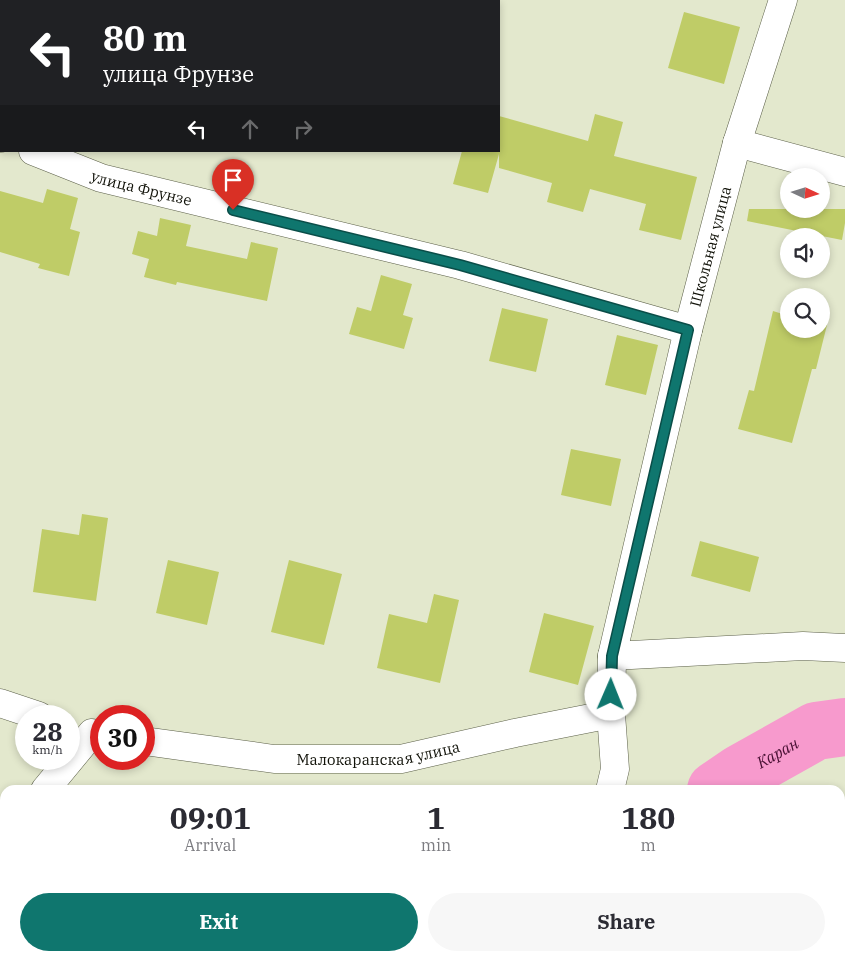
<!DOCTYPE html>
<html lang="en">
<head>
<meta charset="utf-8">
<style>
	:root { --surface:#fff; --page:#f7f7f7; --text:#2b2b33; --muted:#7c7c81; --accent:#0f766e }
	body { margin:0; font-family:"IBM Plex Serif",serif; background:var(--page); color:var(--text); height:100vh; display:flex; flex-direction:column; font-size:19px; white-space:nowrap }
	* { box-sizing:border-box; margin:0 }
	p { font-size:16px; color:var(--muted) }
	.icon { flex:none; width:28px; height:28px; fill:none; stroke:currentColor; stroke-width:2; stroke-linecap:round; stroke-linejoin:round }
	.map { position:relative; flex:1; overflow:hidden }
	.drawer { position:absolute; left:0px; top:785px; width:845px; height:176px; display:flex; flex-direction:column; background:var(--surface); border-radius:15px 15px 0 0; box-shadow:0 2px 8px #0003 }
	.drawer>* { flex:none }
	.hud { position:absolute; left:0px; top:0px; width:500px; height:152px; box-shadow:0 2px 8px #0003; background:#202124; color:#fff; overflow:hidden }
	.needle { width:32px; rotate:94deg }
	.controls { position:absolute; left:780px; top:168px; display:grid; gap:10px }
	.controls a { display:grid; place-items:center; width:50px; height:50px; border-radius:50%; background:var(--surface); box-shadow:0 2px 8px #0003; font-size:25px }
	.speed { position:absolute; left:15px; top:705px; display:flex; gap:10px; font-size:25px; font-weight:700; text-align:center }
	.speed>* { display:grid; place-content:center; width:65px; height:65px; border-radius:50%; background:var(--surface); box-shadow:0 2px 8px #0003; line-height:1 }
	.speed small { font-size:12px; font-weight:400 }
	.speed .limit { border:8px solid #d22; background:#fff; color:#111 }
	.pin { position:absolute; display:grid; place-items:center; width:42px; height:42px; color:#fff; margin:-51px -21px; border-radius:50% 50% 50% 0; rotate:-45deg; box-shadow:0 0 5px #0007 }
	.pin .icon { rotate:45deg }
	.me { position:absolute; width:55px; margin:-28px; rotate:1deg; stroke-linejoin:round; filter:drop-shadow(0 0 4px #0008) }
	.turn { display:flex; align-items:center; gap:18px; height:105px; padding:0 20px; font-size:22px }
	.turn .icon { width:65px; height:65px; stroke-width:2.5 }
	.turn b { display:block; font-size:35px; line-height:42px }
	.lanes { display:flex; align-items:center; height:48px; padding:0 20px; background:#0003; justify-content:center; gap:25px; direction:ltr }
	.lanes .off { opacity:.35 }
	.eta { display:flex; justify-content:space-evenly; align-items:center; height:85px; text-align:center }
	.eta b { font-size:30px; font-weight:800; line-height:35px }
	.button { display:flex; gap:10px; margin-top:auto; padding:10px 20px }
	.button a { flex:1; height:58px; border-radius:30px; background:var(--accent); color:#fff; font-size:20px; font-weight:800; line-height:58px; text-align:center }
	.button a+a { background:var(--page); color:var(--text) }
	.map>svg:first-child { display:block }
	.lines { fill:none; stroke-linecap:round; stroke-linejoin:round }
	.river { stroke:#f79acd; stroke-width:58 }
	.building { fill:#bfcc67 }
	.street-casing { stroke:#5c6049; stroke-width:29 }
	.street { stroke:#fff; stroke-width:28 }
	.route-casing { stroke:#0a4d48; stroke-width:12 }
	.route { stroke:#0f766e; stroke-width:9 }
	.labels { text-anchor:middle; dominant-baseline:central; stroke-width:5; stroke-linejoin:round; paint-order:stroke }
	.street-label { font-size:15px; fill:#101108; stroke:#e3e8cd }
	.water-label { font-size:16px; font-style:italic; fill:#481033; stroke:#e3e8cd }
</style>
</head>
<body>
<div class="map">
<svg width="845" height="961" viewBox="0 0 845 961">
	<rect width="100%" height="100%" fill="#e3e8cd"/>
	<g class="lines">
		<g class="river">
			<path id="s1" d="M716 790 741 773 816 731 845 727"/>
			<path d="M0 943 5 941"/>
		</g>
	</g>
	<path class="building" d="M684 12 740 27 724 84 668 68Z
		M595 114 623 122 614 156 697 177 681 240 639 230 646 204 590 189 583 212 547 202 552 183 499 168V154L488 193 453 184 462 151H499V116L588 141Z
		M47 189 78 198 70 229 80 232 69 276 38 268 40 264 0 252V191L43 203Z
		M749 209H845V223L842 240 747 221Z
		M160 218 191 225 186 246 247 259 251 242 278 248 267 301 177 282 176 285 144 277 149 259 132 254 138 231 157 236Z
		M381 275 412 284 403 315 413 318 404 349 349 334 357 307 371 311Z
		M502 308 548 319 536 372 489 361Z
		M773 311 789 316V329H821V324L827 325 816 369H812L792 443 738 429 749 390 754 391Z
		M617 335 658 345 646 395 605 385Z
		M571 449 621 459 611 506 561 495Z
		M82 514 108 518 96 601 33 592 42 529 79 535Z
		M700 541 759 557 750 592 691 576Z
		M168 560 219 572 207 625 156 613Z
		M289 560 342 574 324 645 271 632Z
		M434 594 459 600 440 683 377 668 389 614 427 623Z
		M544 613 594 626 578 685 529 672Z"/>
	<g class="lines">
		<defs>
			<g id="street">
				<path d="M0 138H1"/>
				<path d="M737 143 845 172"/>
				<path id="s2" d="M33 151 101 178 460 265 688 330"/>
				<path d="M612 656 803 646 845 648"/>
				<path d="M0 703 39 716"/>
				<path id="s3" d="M144 741 274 759H401L515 733 611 714"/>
				<path d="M45 790 92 733"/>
				<path id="s4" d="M610 790 615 769 611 714 612 656 688 330 737 143 783 0"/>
				<path d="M0 844 5 838"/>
				<path d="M566 961 567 956"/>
			</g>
		</defs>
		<use href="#street" class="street-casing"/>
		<use href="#street" class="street"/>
	</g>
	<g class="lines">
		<defs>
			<path id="route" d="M233 210 460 265 688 330 612 656 611 695"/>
		</defs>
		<use href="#route" class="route-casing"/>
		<use href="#route" class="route"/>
	</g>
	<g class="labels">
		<g class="street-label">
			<text stroke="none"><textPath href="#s2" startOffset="115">улица Фрунзе</textPath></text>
			<text stroke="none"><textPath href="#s4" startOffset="556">Школьная улица</textPath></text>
			<text stroke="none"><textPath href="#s3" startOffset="236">Малокаранская улица</textPath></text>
		</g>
		<g class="water-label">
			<text stroke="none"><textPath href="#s1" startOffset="72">Каран</textPath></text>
		</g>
	</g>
</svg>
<div class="controls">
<a><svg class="needle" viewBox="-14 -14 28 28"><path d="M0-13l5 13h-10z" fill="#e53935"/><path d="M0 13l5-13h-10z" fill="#7c7c81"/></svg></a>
<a><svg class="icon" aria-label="sound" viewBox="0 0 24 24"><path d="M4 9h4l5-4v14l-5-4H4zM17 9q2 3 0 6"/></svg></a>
<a><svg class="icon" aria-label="search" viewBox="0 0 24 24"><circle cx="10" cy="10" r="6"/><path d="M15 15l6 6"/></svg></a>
</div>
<div class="speed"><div>28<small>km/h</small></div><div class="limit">30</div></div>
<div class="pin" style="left:233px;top:210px;background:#d93025"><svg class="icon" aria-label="arrive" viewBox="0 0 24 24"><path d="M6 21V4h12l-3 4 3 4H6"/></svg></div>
<svg class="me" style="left:611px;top:695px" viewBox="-20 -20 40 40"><circle r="19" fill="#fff"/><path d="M0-13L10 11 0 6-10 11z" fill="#0f766e"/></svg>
<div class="hud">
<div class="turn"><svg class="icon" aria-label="left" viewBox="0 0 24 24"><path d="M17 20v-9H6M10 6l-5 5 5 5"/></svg><div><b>80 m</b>улица Фрунзе</div></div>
<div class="lanes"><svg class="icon" aria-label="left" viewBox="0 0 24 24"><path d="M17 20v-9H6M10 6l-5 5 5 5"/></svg><svg class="icon off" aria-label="ahead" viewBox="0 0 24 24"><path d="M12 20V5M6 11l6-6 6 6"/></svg><svg class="icon off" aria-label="right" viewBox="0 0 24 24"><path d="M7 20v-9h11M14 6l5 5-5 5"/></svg></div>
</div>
<section class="drawer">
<div class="eta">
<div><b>09:01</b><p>Arrival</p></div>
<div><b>1</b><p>min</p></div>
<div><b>180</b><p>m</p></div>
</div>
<div class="button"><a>Exit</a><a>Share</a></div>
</section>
</div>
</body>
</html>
